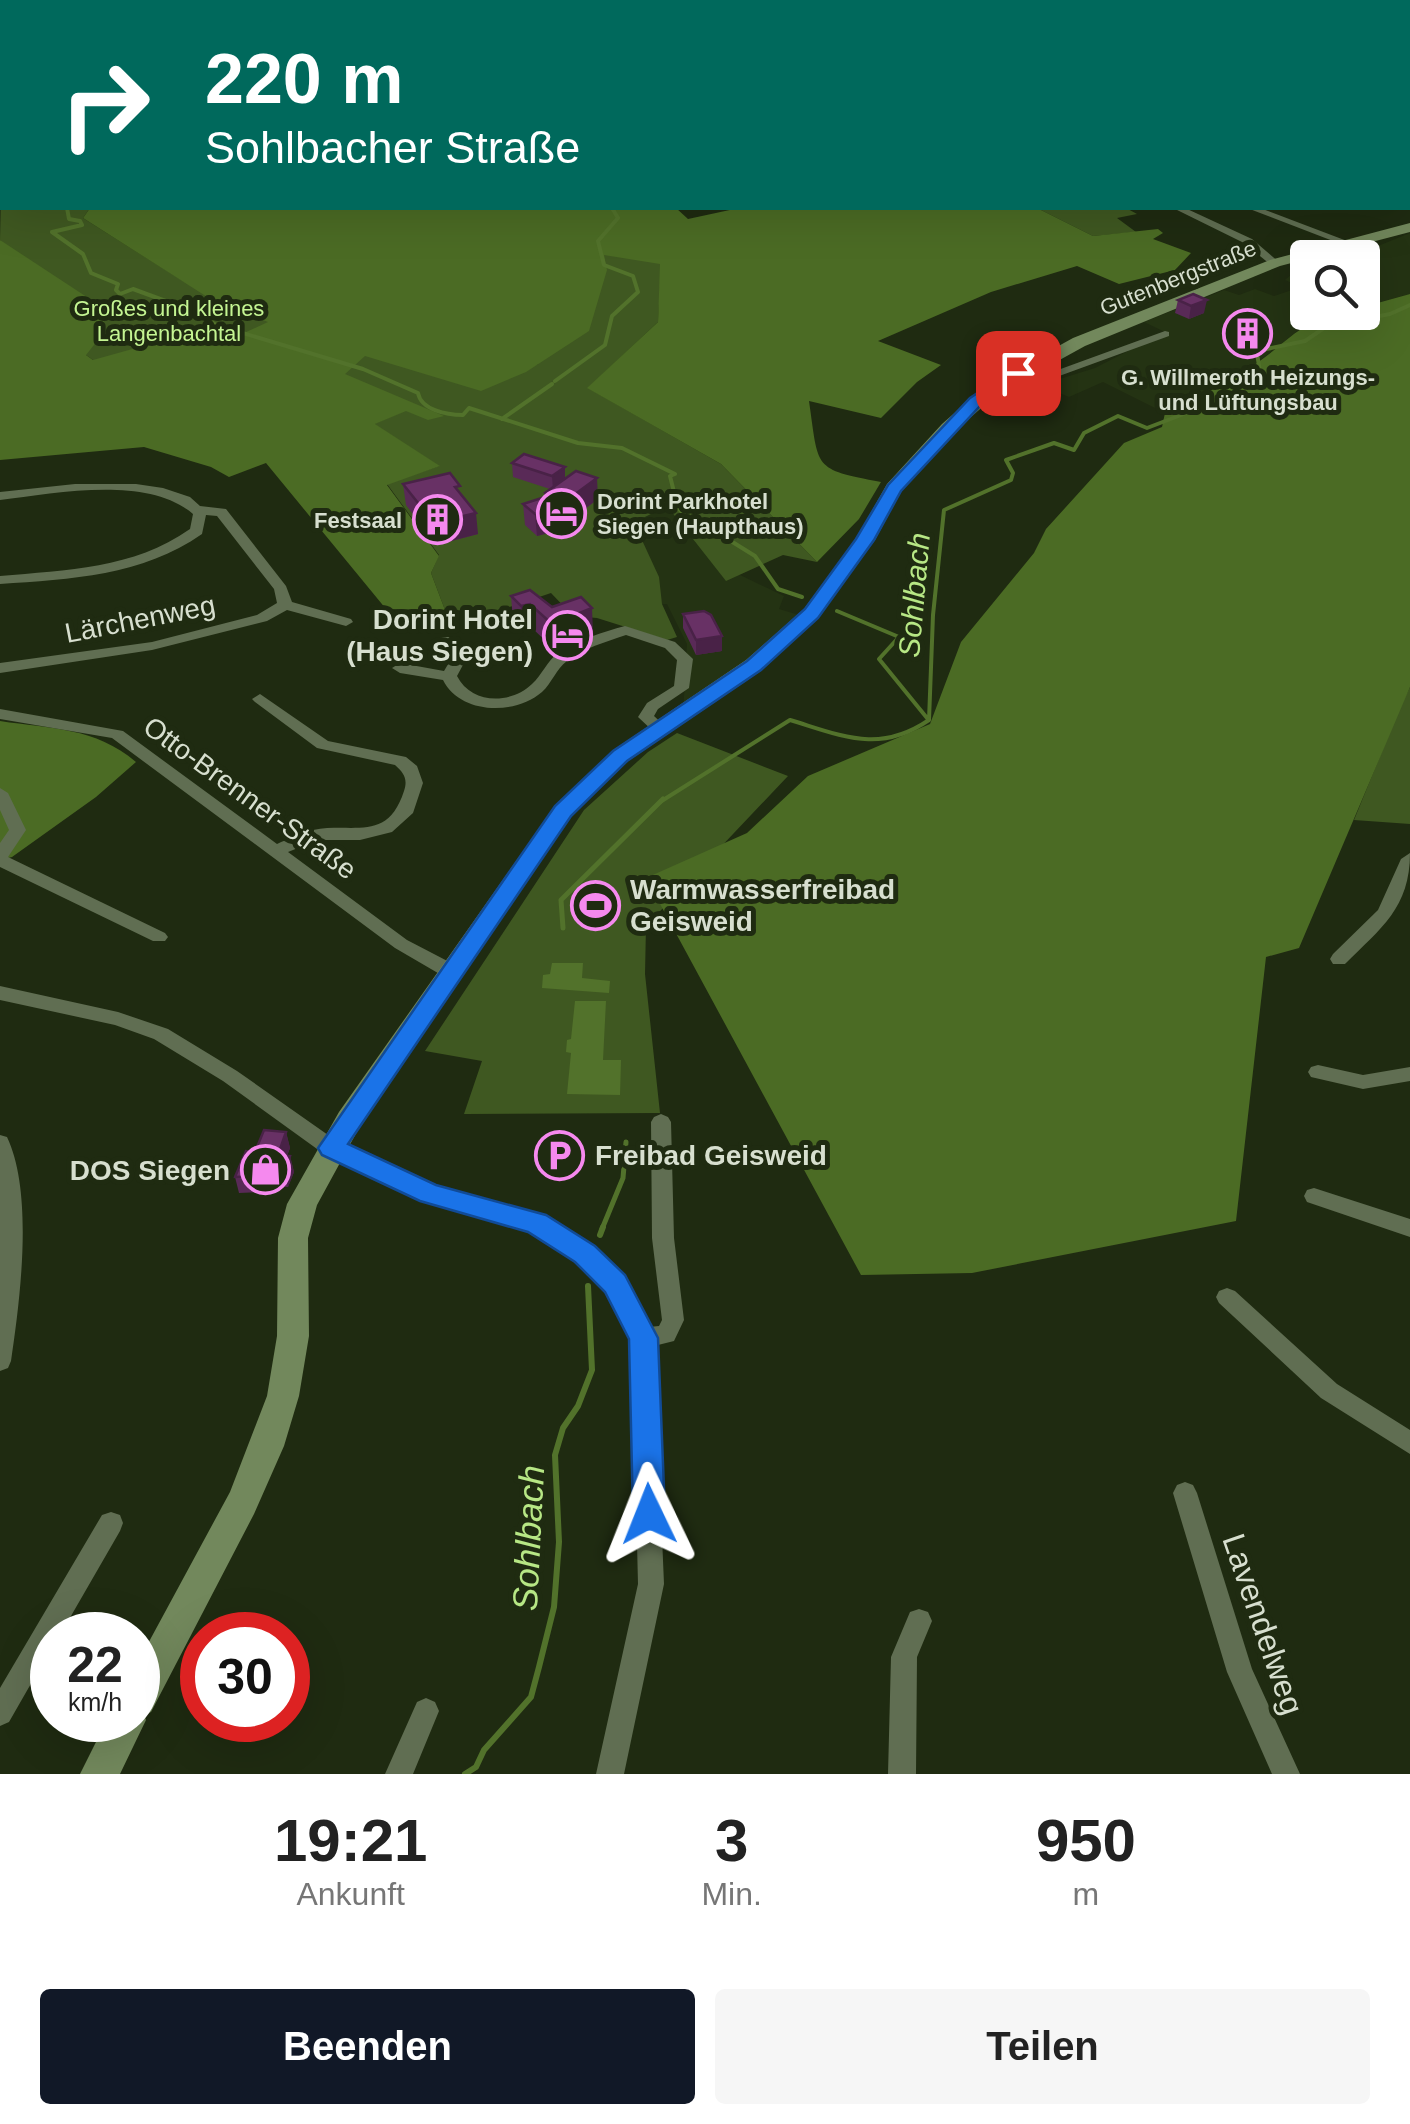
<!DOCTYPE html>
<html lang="de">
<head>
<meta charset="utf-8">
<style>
	:root { --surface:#fff; --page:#f6f6f6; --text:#222; --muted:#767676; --accent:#111827 }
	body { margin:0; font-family:Arial,sans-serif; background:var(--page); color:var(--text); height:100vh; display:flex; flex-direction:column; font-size:38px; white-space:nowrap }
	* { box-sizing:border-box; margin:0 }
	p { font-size:32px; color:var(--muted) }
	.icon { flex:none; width:55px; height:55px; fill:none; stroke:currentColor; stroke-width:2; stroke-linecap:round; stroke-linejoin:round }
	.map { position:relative; height:1774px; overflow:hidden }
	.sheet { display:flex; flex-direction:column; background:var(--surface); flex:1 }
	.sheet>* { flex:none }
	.guide { position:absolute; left:0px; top:0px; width:1410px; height:210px; box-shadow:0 10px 40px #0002; background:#00695c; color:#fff; overflow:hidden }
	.fabs { position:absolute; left:1290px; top:240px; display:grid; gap:20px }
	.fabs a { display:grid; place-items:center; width:90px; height:90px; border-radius:10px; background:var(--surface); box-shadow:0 10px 40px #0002; font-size:50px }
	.speed { position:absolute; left:30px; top:1612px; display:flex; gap:20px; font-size:50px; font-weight:700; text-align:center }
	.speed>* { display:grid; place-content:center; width:130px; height:130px; border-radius:50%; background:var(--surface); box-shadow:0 10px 40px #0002; line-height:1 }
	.speed small { font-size:25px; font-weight:400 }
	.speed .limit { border:15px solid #d22; background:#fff; color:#111 }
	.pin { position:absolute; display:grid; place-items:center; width:85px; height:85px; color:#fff; margin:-42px; border-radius:20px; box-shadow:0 5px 15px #0006 }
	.me { position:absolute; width:110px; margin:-55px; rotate:358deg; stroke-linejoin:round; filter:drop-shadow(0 0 8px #0008) }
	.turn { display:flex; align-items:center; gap:35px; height:210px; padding:0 40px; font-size:45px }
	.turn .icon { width:130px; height:130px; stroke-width:2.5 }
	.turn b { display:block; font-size:70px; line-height:85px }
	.eta { display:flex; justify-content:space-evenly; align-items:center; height:170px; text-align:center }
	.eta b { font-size:60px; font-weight:800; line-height:70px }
	.primary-button { display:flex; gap:20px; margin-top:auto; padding:20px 40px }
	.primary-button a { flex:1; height:115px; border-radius:10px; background:var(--accent); color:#fff; font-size:40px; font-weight:800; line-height:115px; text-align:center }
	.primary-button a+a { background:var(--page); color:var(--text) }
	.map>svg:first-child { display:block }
	.built { fill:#243313 }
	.green { fill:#3f5821 }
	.forest { fill:#4b6b24 }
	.water { fill:#52722b }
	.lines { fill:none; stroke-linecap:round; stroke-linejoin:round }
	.stream-far3 { stroke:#52722b; stroke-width:2.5 }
	.stream-far2 { stroke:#52722b; stroke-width:4 }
	.stream-far1 { stroke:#52722b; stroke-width:5 }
	.stream { stroke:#52722b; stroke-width:6 }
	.street { fill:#606e52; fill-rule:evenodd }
	.secondary { fill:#72885c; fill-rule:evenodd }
	.wall { fill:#592a57 }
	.shaded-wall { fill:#492247 }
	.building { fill:#683165; stroke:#492247; stroke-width:2.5 }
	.route { fill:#1a73e8; stroke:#114b97; stroke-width:2.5 }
	.labels { text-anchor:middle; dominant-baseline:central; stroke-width:10; stroke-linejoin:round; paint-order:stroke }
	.far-street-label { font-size:22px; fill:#d7dfcf; stroke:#1f2b11 }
	.far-park-label { font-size:22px; fill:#c4f592; stroke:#1f2b11 }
	.far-poi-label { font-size:22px; font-weight:bold; fill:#d7dfcf; stroke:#1f2b11 }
	.street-label { font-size:28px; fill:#d7dfcf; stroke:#1f2b11 }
	.poi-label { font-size:28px; font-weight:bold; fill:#d7dfcf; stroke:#1f2b11; text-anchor:end }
	.water-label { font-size:30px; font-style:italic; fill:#b7e785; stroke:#1f2b11 }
	.near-street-label { font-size:32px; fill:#d7dfcf; stroke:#1f2b11 }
	.near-water-label { font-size:35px; font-style:italic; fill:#b7e785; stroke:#1f2b11 }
</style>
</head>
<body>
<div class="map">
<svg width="1410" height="1774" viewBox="0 0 1410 1774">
	<rect width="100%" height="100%" fill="#1f2b11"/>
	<path class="built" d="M1410 233V294L1363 307 1362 258H1326L1378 246Z
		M1307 261 1308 312 1343 313 1309 322 1248 370 1165 413 1103 382 1069 397 1040 385 1095 368 1165 332 1144 322 1224 290 1239 295 1255 289 1274 296 1301 287 1285 280Z
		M667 506 725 579 738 574 784 596 779 609 799 615 683 714 687 644 667 604H662L641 538V519Z"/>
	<path class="green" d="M2 143V208H90L83 218 183 281 484 385 498 383 538 364 572 221 680 234 661 268 658 322 588 388 721 464 817 562 783 555 726 581 667 506 641 519V538L659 577 662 604 677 637 667 640 597 618 573 616 551 593 498 611 445 610 431 573 439 555 387 484 439 466 374 424 404 411 93 360 86 355 0 240Z
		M1037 208H1126L1137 214 1117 218 1136 232 1093 236Z
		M1410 687V824L1354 820 1401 705Z
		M677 733 788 776 646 926 645 974 660 1113 464 1114 482 1061 425 1051 584 810 648 752Z"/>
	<path class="forest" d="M0 0H551L556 2H2L0 163Z
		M90 208H676L688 219 739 208H1037L1093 236 1158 229 1163 233 1153 239 1191 253 1175 270 1119 284 1077 266 991 292 878 341 941 365 917 382 881 418 809 401C819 469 812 469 881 482L859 519 817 562 721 464 587 388 658 322 660 264 604 255 607 270 589 331 526 372 481 391 365 356 345 374 444 416 428 420 406 411 375 424 440 466 387 485 439 556 431 573 445 610 386 609 266 463 229 477 211 467 144 447 0 460V240L102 307 105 331 86 355 93 360 161 341 206 322 244 333 268 322 212 300 83 218Z
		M1410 294V687L1299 948 1266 957 1236 1221 972 1273 861 1275 646 878 747 833 808 776 930 724 961 642 1034 553 1046 529 1124 443 1162 427 1165 413C1193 399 1222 386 1248 369 1292 341 1304 312 1362 312L1363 307Z
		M0 721C51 729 95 727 136 762L96 797 12 857 0 860Z"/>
	<path class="water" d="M552 963H583L582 978 610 981 609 993 542 988 543 975 550 974Z
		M575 1001H606L603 1060H621L620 1095 567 1094 571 1053 566 1052 567 1040 571 1039Z"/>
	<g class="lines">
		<path class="stream-far3" d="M205 0 210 2
			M516 0 526 2
			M1318 0 1329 2"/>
		<path class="stream-far2" d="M38 208H67L69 219 80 221 82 225 52 232 83 254 91 273 118 284 116 290 120 294 133 289 201 314 216 325 363 369 418 393C421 410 447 415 463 415L469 408 578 443 622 448 675 474 670 476 675 496 659 499 670 500 688 518 722 523 726 538 755 556 778 589 802 597
			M555 381 605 345 612 316 638 292 633 276 604 265 598 241 618 218 612 208
			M502 419 552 384
			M837 611 899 637 879 659 927 718
			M660 802 790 720C843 736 879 754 929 720L933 615 944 510 1011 480 1013 473 1006 460 1054 443 1074 450 1084 433 1118 416 1147 428 1202 407 1260 371 1257 354 1262 350 1305 341 1327 326 1390 314 1410 305"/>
		<path class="stream-far1" d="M563 928 561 900 663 799
			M602 1229 623 1178 626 1142"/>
		<path class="stream" d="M600 1235 603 1227
			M465 1774 476 1767 484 1750 531 1697 539 1667 554 1607 559 1542 555 1455 563 1428 578 1406 592 1370 588 1286"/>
		<path class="street" d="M1173 208H1185L1252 239 1280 263 1271 265 1244 243Z
			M1247 208H1260L1355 244 1346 246Z
			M1165 331 1169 332V336L980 405 970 402Z
			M75 484H136L163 488 190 497 200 506 226 509 286 586 292 602 351 619 353 622 346 626 287 610 267 621 152 650 0 673V663L152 642 257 615 277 603 274 589 217 516 206 515 202 534C142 576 71 579 0 584V576C67 570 133 569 190 529L193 514C148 475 56 493 0 500V492Z
			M625 626 675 642 693 659 689 688 658 709 654 716 668 729 666 732H654L638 717 647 703 674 686 677 660 665 648 626 635C606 642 583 648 567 661 556 669 552 683 542 692 514 716 460 714 443 680L400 673 392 668 400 663 444 671 456 651 439 640 441 637H451L471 650 457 676C471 704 510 705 532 684 542 675 547 661 558 653 577 640 603 632 625 626Z
			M260 694 328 741 406 757 417 766 423 783 413 813 392 832 360 840H318L288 852 407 940 457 966 459 971 457 976H443L395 948 112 738 0 719V709L123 731 277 844C288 839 301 833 313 830 354 822 387 843 404 791 408 779 404 773 395 765L317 748 255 702 252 699Z
			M0 788 8 793 26 830 8 857 165 933 168 937 165 941H153L0 867V843L9 830 0 810Z
			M1410 853C1410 908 1381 928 1345 964H1333L1330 959 1333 954 1378 910 1401 859Z
			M0 986 118 1012 168 1029 237 1071 338 1142 434 1186 543 1217 593 1248 623 1278 649 1327 659 1326 662 1320 652 1238 651 1122 654 1117 661 1114 668 1117 671 1122 674 1238 684 1320 674 1341 654 1346 664 1584 624 1774H596L638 1584 632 1338 607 1290 577 1260 530 1230 422 1199 324 1154 223 1081 154 1039 115 1025 0 1000Z
			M1318 1065 1363 1075 1410 1067V1081L1363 1089 1311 1077 1308 1072 1311 1067Z
			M0 1135 7 1137C34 1194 20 1300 11 1361L8 1368 0 1371Z
			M1314 1188 1410 1219V1237L1307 1202 1304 1196 1307 1190Z
			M1227 1288 1235 1291 1337 1384 1410 1430V1454L1321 1398 1219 1303 1216 1297 1219 1291Z
			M1185 1482 1193 1485 1197 1493 1252 1669 1300 1774H1272L1227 1672 1173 1493 1177 1485Z
			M111 1512 120 1515 123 1523 120 1531 60 1635H52V1647L9 1722 0 1726V1688L102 1515Z
			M919 1609 928 1612 932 1621 917 1657 916 1774H888L891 1657 910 1612Z
			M426 1698 435 1702 439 1711 413 1774H385L417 1702Z"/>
		<path class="secondary" d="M1293 0H1314L1316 2H1295Z
			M1408 25 1410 26V34L1408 33Z
			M1410 223V232L1280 266 1085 346 996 395 954 432 902 490 875 540 818 617 762 670 628 761 571 816 359 1128 317 1205 308 1238 309 1336 299 1396 284 1446 254 1514 151 1712 144 1715 146 1720 120 1774H80L107 1720H138V1662L230 1492 267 1396 277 1336 278 1238 287 1204 339 1112 555 806 612 751 746 660 804 609 856 539 887 484 942 424 984 387 1073 338 1270 260Z"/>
	</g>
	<path class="wall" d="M1178 300 1204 313 1189 319 1175 313Z
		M512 463 565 479 598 499 582 511 583 524 537 536 525 525 523 504 545 497V493L550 489 513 477Z
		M403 484 461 494 478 534 436 545 406 505Z
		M511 596 552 607 593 632 553 648 532 628 523 630 513 620Z
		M683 614 722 651 696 655 683 628Z
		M286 1132 290 1148 287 1156H290L294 1172 288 1187 264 1185 261 1192 239 1193 235 1177 255 1152Z"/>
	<path class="shaded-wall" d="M1207 300 1204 313 1189 319 1191 306Z
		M565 467V481L553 490 552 476Z
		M597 478 598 499 582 511 583 524 537 536 535 514 574 495Z
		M476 513 478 534 436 545 434 523Z
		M530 604 532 628 523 630 521 606Z
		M592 608 593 632 553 648 552 624Z
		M722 636V651L696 655V640Z
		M286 1132 290 1148 281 1170 278 1155Z
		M290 1156 294 1172 288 1187 284 1172Z
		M260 1169 264 1185 261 1192 257 1176Z"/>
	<path class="building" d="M1193 294 1207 300 1191 306 1178 300Z
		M524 454 565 467 552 476 512 463Z
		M576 471 597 478 574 495 582 503 535 514 523 504 548 496 545 493Z
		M450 473 460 486 455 487 476 513 434 523 403 484Z
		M530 590 552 607 581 597 592 608 552 624 530 604 521 606 511 596Z
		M704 611 711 615 722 636 696 640 683 614Z
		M264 1130 286 1132 278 1155 290 1156 284 1172 260 1169 257 1176 235 1177 246 1151 255 1152Z"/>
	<path class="route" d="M1013 369 1026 373 981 405 901 491 874 540 818 618 761 670 627 761 571 816 348 1144 436 1185 546 1215 595 1246 625 1275 658 1338 665 1514 660 1524 649 1528 638 1524 633 1514 629 1339 605 1292 575 1262 528 1232 420 1201 322 1155 318 1148 555 806 613 751 747 661 805 609 856 539 888 485 970 398Z"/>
	<defs>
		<symbol id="building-ring" viewBox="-11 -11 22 22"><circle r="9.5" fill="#1f2b11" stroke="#f589ee" stroke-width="1.5"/><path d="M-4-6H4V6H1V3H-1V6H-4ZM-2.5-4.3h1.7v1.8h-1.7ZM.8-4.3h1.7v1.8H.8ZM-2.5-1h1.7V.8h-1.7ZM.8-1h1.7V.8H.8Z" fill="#f589ee"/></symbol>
		<symbol id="hotel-ring" viewBox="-11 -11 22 22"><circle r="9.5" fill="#1f2b11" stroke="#f589ee" stroke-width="1.5"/><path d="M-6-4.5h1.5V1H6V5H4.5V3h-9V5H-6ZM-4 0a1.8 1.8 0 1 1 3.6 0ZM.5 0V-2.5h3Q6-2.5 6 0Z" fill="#f589ee"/></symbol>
		<symbol id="stadium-ring" viewBox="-11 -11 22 22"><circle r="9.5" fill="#1f2b11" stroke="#f589ee" stroke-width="1.5"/><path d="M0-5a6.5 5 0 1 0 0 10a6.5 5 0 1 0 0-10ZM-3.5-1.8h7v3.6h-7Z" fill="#f589ee"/></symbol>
		<symbol id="parking-ring" viewBox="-11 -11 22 22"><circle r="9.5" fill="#1f2b11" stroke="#f589ee" stroke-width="1.5"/><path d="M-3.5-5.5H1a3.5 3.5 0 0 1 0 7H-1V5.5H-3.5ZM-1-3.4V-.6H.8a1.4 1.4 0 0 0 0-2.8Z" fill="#f589ee"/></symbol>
		<symbol id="shop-ring" viewBox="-11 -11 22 22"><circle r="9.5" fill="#1f2b11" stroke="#f589ee" stroke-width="1.5"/><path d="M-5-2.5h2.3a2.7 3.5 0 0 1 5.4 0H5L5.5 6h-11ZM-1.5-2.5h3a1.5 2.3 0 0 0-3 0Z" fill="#f589ee"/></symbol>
	</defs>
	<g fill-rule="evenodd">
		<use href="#building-ring" x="1220" y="306" width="55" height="55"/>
		<use href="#hotel-ring" x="534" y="486" width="55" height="55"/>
		<use href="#building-ring" x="410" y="492" width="55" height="55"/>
		<use href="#hotel-ring" x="540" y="608" width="55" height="55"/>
		<use href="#stadium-ring" x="568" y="878" width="55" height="55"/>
		<use href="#parking-ring" x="532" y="1128" width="55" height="55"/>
		<use href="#shop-ring" x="238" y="1142" width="55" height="55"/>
	</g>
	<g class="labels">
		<g class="far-street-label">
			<text transform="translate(1178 278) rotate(-22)">Gutenbergstraße</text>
		</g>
		<g class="far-park-label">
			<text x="169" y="308">Großes und kleines<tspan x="169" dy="25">Langenbachtal</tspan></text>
		</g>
		<g class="far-poi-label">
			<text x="1248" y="377">G. Willmeroth Heizungs-<tspan x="1248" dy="25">und Lüftungsbau</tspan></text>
			<text x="597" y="501" text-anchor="start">Dorint Parkhotel<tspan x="597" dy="25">Siegen (Haupthaus)</tspan></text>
			<text x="402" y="520" text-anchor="end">Festsaal</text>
		</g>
		<g class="street-label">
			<text transform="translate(140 619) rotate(-11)">Lärchenweg</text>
			<text transform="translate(250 798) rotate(36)">Otto-Brenner-Straße</text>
		</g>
		<g class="poi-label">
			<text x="533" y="619">Dorint Hotel<tspan x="533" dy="32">(Haus Siegen)</tspan></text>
			<text x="630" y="889" text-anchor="start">Warmwasserfreibad<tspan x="630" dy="32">Geisweid</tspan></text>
			<text x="595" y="1155" text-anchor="start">Freibad Geisweid</text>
			<text x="230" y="1170">DOS Siegen</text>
		</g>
		<g class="water-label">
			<text transform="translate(914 595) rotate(-85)">Sohlbach</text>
		</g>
		<g class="near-street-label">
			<text transform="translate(1263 1624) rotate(71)">Lavendelweg</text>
		</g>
		<g class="near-water-label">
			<text transform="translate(528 1538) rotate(-87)">Sohlbach</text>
		</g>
	</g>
</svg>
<div class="fabs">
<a><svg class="icon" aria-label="search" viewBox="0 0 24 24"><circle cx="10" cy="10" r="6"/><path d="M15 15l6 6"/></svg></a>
</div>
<div class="speed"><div>22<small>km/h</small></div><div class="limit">30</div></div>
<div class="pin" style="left:1018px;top:373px;background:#d93025"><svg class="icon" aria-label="arrive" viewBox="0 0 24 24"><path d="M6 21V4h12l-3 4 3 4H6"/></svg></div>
<svg class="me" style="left:649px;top:1514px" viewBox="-20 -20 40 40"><path d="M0-17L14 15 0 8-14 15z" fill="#1a73e8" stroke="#fff" stroke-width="4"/></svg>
<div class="guide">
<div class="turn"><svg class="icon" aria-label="right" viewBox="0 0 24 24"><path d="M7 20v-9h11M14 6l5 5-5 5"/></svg><div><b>220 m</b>Sohlbacher Straße</div></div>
</div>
</div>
<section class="sheet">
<div class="eta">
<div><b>19:21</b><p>Ankunft</p></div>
<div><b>3</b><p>Min.</p></div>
<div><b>950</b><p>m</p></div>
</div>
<div class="primary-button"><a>Beenden</a><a>Teilen</a></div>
</section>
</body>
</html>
